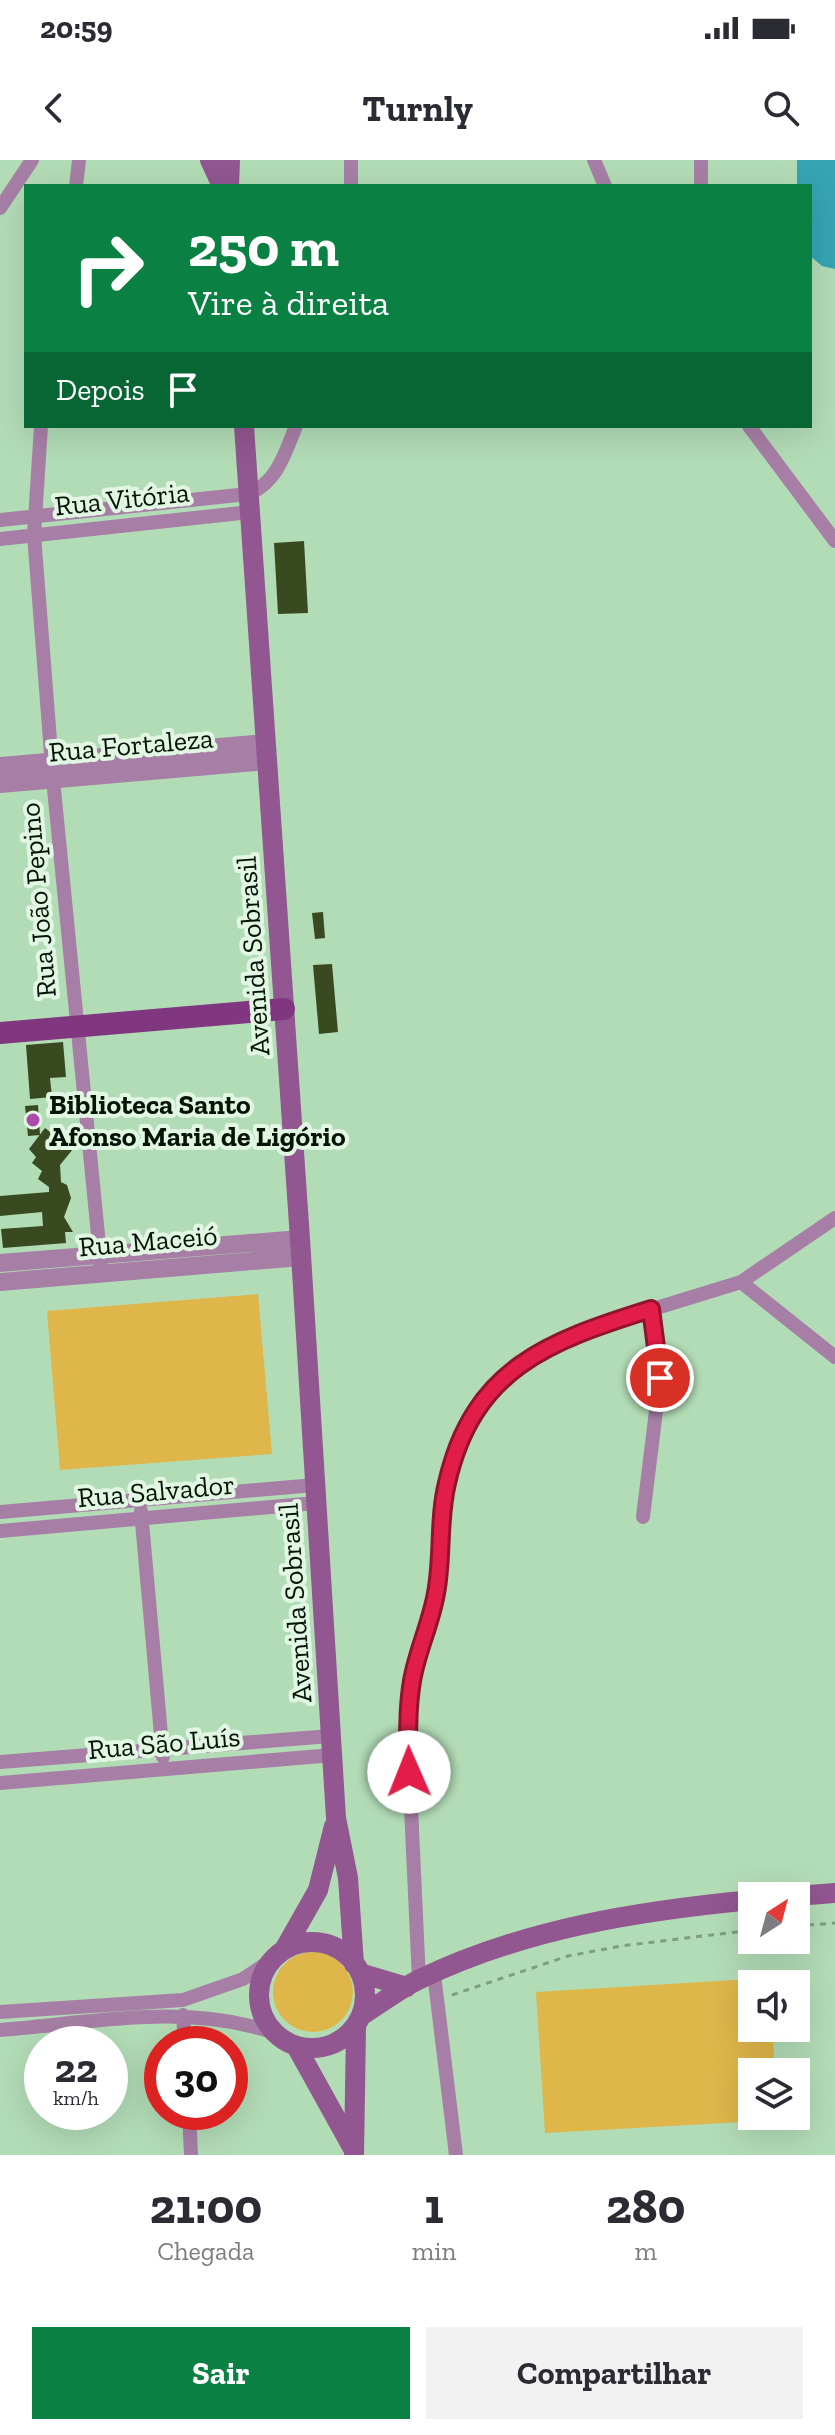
<!DOCTYPE html>
<html lang="pt">
<head>
<meta charset="utf-8">
<style>
	:root { --surface:#fff; --page:#f2f2f3; --text:#2b2b33; --muted:#7c7c81; --accent:#0b8043 }
	body { margin:0; font-family:"Zilla Slab",serif; background:var(--page); color:var(--text); height:100vh; display:flex; flex-direction:column; font-size:30px; white-space:nowrap }
	* { box-sizing:border-box; margin:0 }
	p { font-size:26px; color:var(--muted) }
	.icon { flex:none; width:44px; height:44px; fill:none; stroke:currentColor; stroke-width:2; stroke-linecap:round; stroke-linejoin:round }
	.map { position:relative; height:1995px; overflow:hidden }
	.side { display:flex; flex-direction:column; background:var(--surface); flex:1 }
	.side>* { flex:none }
	.top-card { position:absolute; left:24px; top:24px; width:788px; height:244px; border-radius:0px; box-shadow:0 8px 32px #0002; background:#0b8043; color:#fff; overflow:hidden }
	.needle { width:52px; rotate:36deg }
	.controls { position:absolute; left:738px; top:1722px; display:grid; gap:16px }
	.controls a { display:grid; place-items:center; width:72px; height:72px; border-radius:0px; background:var(--surface); box-shadow:0 8px 32px #0002; font-size:40px }
	.speed { position:absolute; left:24px; top:1866px; display:flex; gap:16px; font-size:40px; font-weight:700; text-align:center }
	.speed>* { display:grid; place-content:center; width:104px; height:104px; border-radius:50%; background:var(--surface); box-shadow:0 8px 32px #0002; line-height:1 }
	.speed small { font-size:20px; font-weight:400 }
	.speed .limit { border:12px solid #d22; background:#fff; color:#111 }
	.pin { position:absolute; display:grid; place-items:center; width:68px; height:68px; color:#fff; margin:-34px; border:4px solid #fff; border-radius:50%; box-shadow:0 2px 8px #0007 }
	.me { position:absolute; width:88px; margin:-44px; rotate:359deg; stroke-linejoin:round; filter:drop-shadow(0 0 6px #0008) }
	.turn { display:flex; align-items:center; gap:28px; height:168px; padding:0 32px; font-size:36px }
	.turn .icon { width:104px; height:104px; stroke-width:2.5 }
	.turn b { display:block; font-size:56px; line-height:68px }
	.then { display:flex; align-items:center; height:76px; padding:0 32px; background:#0003; gap:16px; font-size:30px }
	.eta { display:flex; justify-content:space-evenly; align-items:center; height:136px; text-align:center }
	.eta b { font-size:48px; font-weight:800; line-height:56px }
	.button { display:flex; gap:16px; margin-top:auto; padding:16px 32px }
	.button a { flex:1; height:92px; border-radius:0px; background:var(--accent); color:#fff; font-size:32px; font-weight:800; line-height:92px; text-align:center }
	.button a+a { background:var(--page); color:var(--text) }
	.status { display:flex; justify-content:space-between; align-items:center; height:56px; padding:0 40px; background:var(--surface); direction:ltr }
	.status svg { height:22px; fill:currentColor }
	header { display:flex; justify-content:space-between; align-items:center; height:104px; padding:0 32px; background:var(--surface); font-size:36px; font-weight:800 }
	.map>svg:first-child { display:block }
	.green { fill:#dfb64a }
	.water { fill:#36a4b3 }
	.building { fill:#394a21 }
	.lines { fill:none; stroke-linecap:round; stroke-linejoin:round }
	.path { stroke:#7d9e80; stroke-width:3; stroke-dasharray:6 6; stroke-linecap:butt }
	.minor { stroke:#a77fa6; stroke-width:14 }
	.tertiary { stroke:#a77fa6; stroke-width:18 }
	.secondary { stroke:#925690; stroke-width:20 }
	.primary { stroke:#813780; stroke-width:22 }
	.route-casing { stroke:#92132f; stroke-width:20 }
	.route { stroke:#e11d48; stroke-width:14 }
	.poi-dot { fill:#ae49ad; stroke:#e1f6e3; stroke-width:3 }
	.labels { text-anchor:middle; dominant-baseline:central; stroke-width:8; stroke-linejoin:round; paint-order:stroke }
	.street-label { font-size:28px; fill:#061408; stroke:#e1f6e3 }
	.poi-label { font-size:28px; font-weight:bold; fill:#061408; stroke:#e1f6e3; text-anchor:start }
</style>
</head>
<body>
<div class="status"><b>20:59</b><svg viewBox="0 0 49 12"><path d="M0 12V9h3v3zM5 12V6h3v6zM10 12V3h3v9zM15 12V0h3v12zM26 1h20v11H26zM47 4h2v5h-2z"/></svg></div>
<header><svg class="icon" aria-label="back" viewBox="0 0 24 24"><path d="M15 5l-7 7 7 7"/></svg>Turnly<svg class="icon" aria-label="search" viewBox="0 0 24 24"><circle cx="10" cy="10" r="6"/><path d="M15 15l6 6"/></svg></header>
<div class="map">
<svg width="835" height="1995" viewBox="0 0 835 1995">
	<rect width="100%" height="100%" fill="#b2dcb6"/>
	<path class="green" d="M258 1134 272 1294 60 1310 47 1151Z
		M273 1832a40 40 0 1 1 80 0a40 40 0 1 1-80 0Z
		M769 1818V1824H752V1868H772L775 1912H752V1956H777L778 1960 545 1973 536 1832Z"/>
	<path class="water" d="M797 0H835V109L822 106 810 96V26H797Z"/>
	<path class="building" d="M304 381 308 453 278 454 274 383Z
		M323 752 325 778 315 779 312 753Z
		M332 804 338 872 319 874 313 805Z
		M63 882 66 917 50 918 52 937 30 939 26 885Z
		M38 945 40 975 28 976 25 946Z
		M45 968 73 989 60 1005 61 1022 67 1025 71 1038 64 1057 73 1072H65L66 1083 3 1088 1 1069 43 1066 42 1052 0 1056V1036L49 1032V1027L38 1019 42 1011 32 1003 36 997 29 989Z"/>
	<g class="lines">
		<path class="path" d="M796 1766 835 1763
			M452 1835 568 1796 621 1786 752 1770"/>
		<path class="minor" d="M594 0 605 26
			M701 0V26
			M76 26 79 0
			M351 26V0
			M0 48 32 0
			M41 266 34 375 53 619 101 1105
			M749 266 835 381
			M0 360 248 334C277 323 285 293 296 266
			M0 379 250 352
			M741 1122 835 1197
			M141 1351 163 1597
			M0 1352 315 1325
			M643 1357 660 1218 651 1149
			M0 1371 316 1343
			M0 1602 331 1576
			M0 1623 333 1595
			M434 1814 456 1995
			M419 1820 408 1583 412 1521 437 1431 446 1325 457 1290 481 1241 509 1211 536 1192 611 1162 741 1122 835 1058
			M0 1852 183 1840 243 1819 273 1799
			M183 1855 185 1884
			M0 1870C90 1863 187 1842 274 1873
			M189 1952 191 1995"/>
		<path class="tertiary" d="M0 606 266 583
			M0 624 267 601
			M0 1103 300 1079
			M0 1122 301 1097"/>
		<path class="secondary" d="M210 0 222 26
			M229 26 230 0
			M244 266 300 1079 336 1658 348 1718 354 1804
			M796 1736 835 1733
			M259 1835a53 53 0 1 1 106 0a53 53 0 1 1-106 0Z
			M284 1790 318 1730 334 1666
			M360 1813 407 1827
			M361 1856C380 1844 398 1830 418 1820 523 1769 637 1751 752 1740
			M296 1886 352 1987
			M354 1995 356 1866"/>
		<path class="primary" d="M0 873 284 849"/>
	</g>
	<g class="lines">
		<defs>
			<path id="route" d="M409 1612C408 1582 407 1550 412 1521 417 1491 431 1463 436 1433 443 1397 438 1359 447 1323 473 1208 549 1181 651 1149L660 1218"/>
		</defs>
		<use href="#route" class="route-casing"/>
		<use href="#route" class="route"/>
	</g>
	<circle class="poi-dot" cx="33" cy="960" r="8"/>
	<g class="labels">
		<g class="street-label">
			<text transform="translate(122 339) rotate(-6)">Rua Vitória</text>
			<text transform="translate(131 585) rotate(-5)">Rua Fortaleza</text>
			<text transform="translate(38 740) rotate(-95)">Rua João Pepino</text>
			<text transform="translate(253 796) rotate(-94)">Avenida Sobrasil</text>
			<text transform="translate(148 1081) rotate(-5)">Rua Maceió</text>
			<text transform="translate(156 1331) rotate(-5)">Rua Salvador</text>
			<text transform="translate(295 1443) rotate(-94)">Avenida Sobrasil</text>
			<text transform="translate(164 1583) rotate(-5)">Rua São Luís</text>
		</g>
		<g class="poi-label">
			<text x="49" y="944">Biblioteca Santo<tspan x="49" dy="32">Afonso Maria de Ligório</tspan></text>
		</g>
	</g>
</svg>
<div class="controls">
<a><svg class="needle" viewBox="-14 -14 28 28"><path d="M0-13l5 13h-10z" fill="#e53935"/><path d="M0 13l5-13h-10z" fill="#7c7c81"/></svg></a>
<a><svg class="icon" aria-label="sound" viewBox="0 0 24 24"><path d="M4 9h4l5-4v14l-5-4H4zM17 9q2 3 0 6"/></svg></a>
<a><svg class="icon" aria-label="layers" viewBox="0 0 24 24"><path d="M12 4l9 5-9 5-9-5zM3 14l9 5 9-5"/></svg></a>
</div>
<div class="speed"><div>22<small>km/h</small></div><div class="limit">30</div></div>
<div class="pin" style="left:660px;top:1218px;background:#d93025"><svg class="icon" aria-label="arrive" viewBox="0 0 24 24"><path d="M6 21V4h12l-3 4 3 4H6"/></svg></div>
<svg class="me" style="left:409px;top:1612px" viewBox="-20 -20 40 40"><circle r="19" fill="#fff"/><path d="M0-13L10 11 0 6-10 11z" fill="#e11d48"/></svg>
<div class="top-card">
<div class="turn"><svg class="icon" aria-label="right" viewBox="0 0 24 24"><path d="M7 20v-9h11M14 6l5 5-5 5"/></svg><div><b>250 m</b>Vire à direita</div></div>
<div class="then">Depois<svg class="icon" aria-label="arrive" viewBox="0 0 24 24"><path d="M6 21V4h12l-3 4 3 4H6"/></svg></div>
</div>
</div>
<section class="side">
<div class="eta">
<div><b>21:00</b><p>Chegada</p></div>
<div><b>1</b><p>min</p></div>
<div><b>280</b><p>m</p></div>
</div>
<div class="button"><a>Sair</a><a>Compartilhar</a></div>
</section>
</body>
</html>
